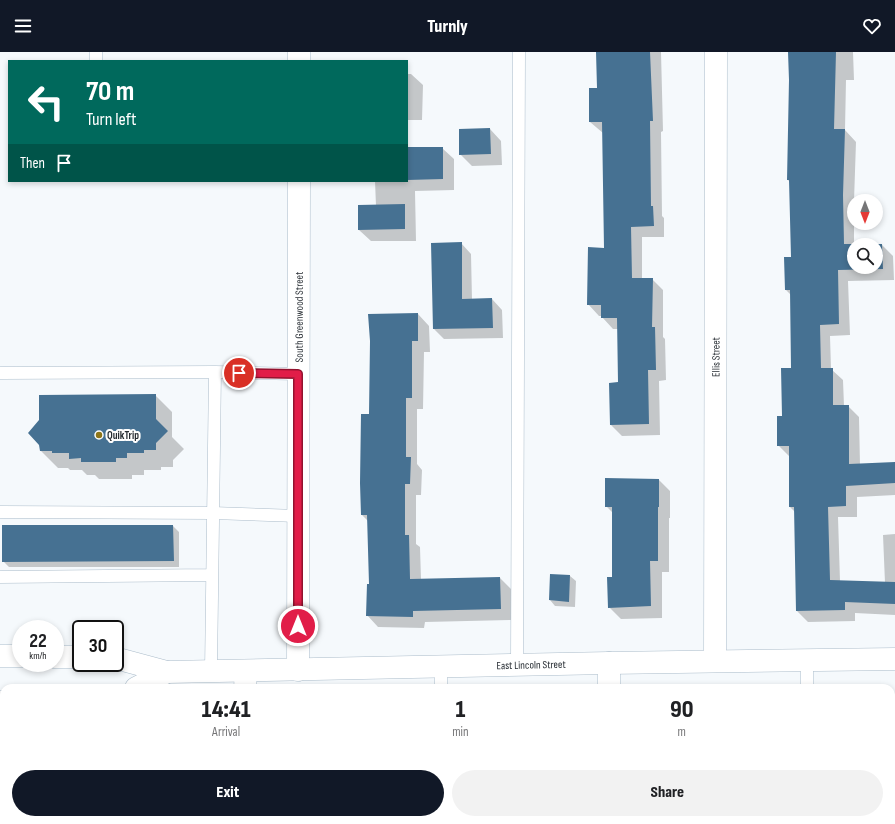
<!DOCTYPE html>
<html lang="en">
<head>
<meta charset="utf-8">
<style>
	:root { --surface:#fff; --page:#f2f2f2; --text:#202124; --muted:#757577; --accent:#111827 }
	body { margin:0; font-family:"Sofia Sans Condensed",sans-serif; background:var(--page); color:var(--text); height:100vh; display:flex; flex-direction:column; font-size:15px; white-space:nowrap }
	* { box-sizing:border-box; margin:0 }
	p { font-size:13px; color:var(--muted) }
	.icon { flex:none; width:22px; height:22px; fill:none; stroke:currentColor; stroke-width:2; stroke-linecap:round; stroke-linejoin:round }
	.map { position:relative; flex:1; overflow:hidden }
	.details { position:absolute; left:0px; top:632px; width:895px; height:140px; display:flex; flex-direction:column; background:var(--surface); border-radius:12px 12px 0 0; box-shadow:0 2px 6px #0003 }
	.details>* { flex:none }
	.banner { position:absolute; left:8px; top:8px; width:400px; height:122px; border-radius:0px; box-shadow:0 2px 6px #0003; background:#00695c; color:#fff; overflow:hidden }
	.needle { width:26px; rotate:180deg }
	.fabs { position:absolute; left:847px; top:142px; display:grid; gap:8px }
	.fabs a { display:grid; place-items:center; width:36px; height:36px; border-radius:50%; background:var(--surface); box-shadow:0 2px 6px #0003; font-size:20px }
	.speed { position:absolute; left:12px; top:568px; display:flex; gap:8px; font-size:20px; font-weight:700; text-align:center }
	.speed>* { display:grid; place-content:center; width:52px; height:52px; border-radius:50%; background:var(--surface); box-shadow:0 2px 6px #0003; line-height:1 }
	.speed small { font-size:10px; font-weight:400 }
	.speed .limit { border:2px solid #111; border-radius:6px; background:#fff; color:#111 }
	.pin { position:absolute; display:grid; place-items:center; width:34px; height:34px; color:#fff; margin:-17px; border:2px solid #fff; border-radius:50%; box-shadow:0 1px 4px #0007 }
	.me { position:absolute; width:44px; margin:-22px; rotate:0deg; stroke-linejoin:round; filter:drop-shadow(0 0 3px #0008) }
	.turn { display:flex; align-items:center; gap:14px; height:84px; padding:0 12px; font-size:18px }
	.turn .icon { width:52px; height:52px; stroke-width:2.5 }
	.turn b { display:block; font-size:28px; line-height:34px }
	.then { display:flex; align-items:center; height:38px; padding:0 12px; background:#0003; gap:8px; font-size:15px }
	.eta { display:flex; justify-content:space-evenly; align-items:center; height:68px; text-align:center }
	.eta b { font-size:24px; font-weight:800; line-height:28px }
	.action { display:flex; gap:8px; margin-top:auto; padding:8px 12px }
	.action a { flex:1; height:46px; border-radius:24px; background:var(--accent); color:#fff; font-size:16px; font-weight:800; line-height:46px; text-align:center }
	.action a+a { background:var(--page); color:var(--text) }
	header { display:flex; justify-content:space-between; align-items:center; height:52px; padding:0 12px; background:var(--accent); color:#fff; font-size:18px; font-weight:800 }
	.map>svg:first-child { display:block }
	.built { fill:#e2f1fd }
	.shadow { fill:#0003 }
	.building { fill:#467192; fill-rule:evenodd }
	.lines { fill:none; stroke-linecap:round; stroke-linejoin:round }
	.service-casing { stroke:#acbdcb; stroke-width:13 }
	.minor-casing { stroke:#acbdcb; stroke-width:23 }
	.tertiary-casing { stroke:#acbdcb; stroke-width:23 }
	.service { stroke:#fff; stroke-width:12 }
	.minor { stroke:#fff; stroke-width:22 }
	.tertiary { stroke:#fff; stroke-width:22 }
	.route-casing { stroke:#92132f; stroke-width:10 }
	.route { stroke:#e11d48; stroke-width:7 }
	.poi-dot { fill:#8d7519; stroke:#fff; stroke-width:1.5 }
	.labels { text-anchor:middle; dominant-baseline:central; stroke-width:4; stroke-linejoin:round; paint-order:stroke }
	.street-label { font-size:11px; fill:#272d33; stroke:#fff }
	.poi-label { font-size:11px; font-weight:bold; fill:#272d33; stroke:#fff; text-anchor:start }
</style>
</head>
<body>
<header><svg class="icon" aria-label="menu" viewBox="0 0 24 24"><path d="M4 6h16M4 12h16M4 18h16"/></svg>Turnly<svg class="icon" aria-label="heart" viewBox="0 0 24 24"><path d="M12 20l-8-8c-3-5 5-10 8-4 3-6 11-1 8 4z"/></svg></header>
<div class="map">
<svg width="895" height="772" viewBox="0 0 895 772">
	<rect width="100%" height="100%" fill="#f5f9fc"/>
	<path class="built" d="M0 664H4V768H233V772H0Z"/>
	<path class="shadow" d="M597 0H661L663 79 661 80 662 164 664 166V185H642V227H652L663 238V285L665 287 666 328 659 329 660 383 622 384 611 373 619 331 618 277H613L602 265V264H599L588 252 605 197 603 81 590 70 598 37Z
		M789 0H853L854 28H846L845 78 856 90 854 149V215H876V193H874H882L893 204 894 228 848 229 850 283 830 284 831 317 843 328 844 354H848L859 365 860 413 895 411V443L857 445V465H838L840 529 885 531 883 483 895 482V563L855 561V569L808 570 797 559 795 460 790 455 789 404 778 393 792 317 791 243 786 238 792 206 790 130 788 128 790 28Z
		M407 22H411L423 33 422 68H407Z
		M490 77 501 89 502 113 472 114 460 102Z
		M407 96H442L454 107V138L415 139 416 189H371L359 178 376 154 375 129H407Z
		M461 191 471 202 472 248 492 247 502 258 503 286 444 287 434 277 432 192Z
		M418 262 429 274 430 300H424L423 357H417V412L422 418 421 443H416V492L420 495 421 528 500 526 511 537 512 568 425 570 424 576 378 575 367 563 370 533 368 469 362 463 370 363Z
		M155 343 172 360V385L184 397 173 408V415H161V418H144V423H132V427H99L95 423H87L82 418H70L68 416H58L41 399Z
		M659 428 670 439V466H669V520H662V566L621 567 609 555 613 526V461L606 454Z
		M173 474 179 480V515H9L3 509Z
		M570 524 576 529 575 555 555 554 550 548Z"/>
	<path class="building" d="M596 0H650L653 69H650L651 154H653L654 174 631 175 632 226H653L652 275H655L656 318H648L649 372 610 373 609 331 618 330 617 266H601V253H587L588 195 604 196 602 70H589V36H597Z
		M788 0H836L834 77H845L843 143 844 192H882L883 217 838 218 839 272 820 273 821 316H833V353H849V412L895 410V431L846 434V454L828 455 830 528 895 530V552L845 550V558L796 559 794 455H789V394H777V364H782L781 316H791L790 238H785L784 205H791L789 128H787L789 28ZM854 193H876V215H854Z
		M490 76 491 102 459 103V77Z
		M407 95H443V127L407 128Z
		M405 152V177L358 178V153Z
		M462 190V247L492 246 493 276 433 277 431 191Z
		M418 261V289H412V346H406V405H411L410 432H405V483H409L410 527 500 525 501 557 413 559V565L366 564 367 532H369L367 463H361L360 431 361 362H369L370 289 368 262Z
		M156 342V367L168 379 156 391V398H144V401H127V406H116V410H81V406L69 407V401H52V399H40L39 393 28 381 39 368V343Z
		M605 426 659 427V455H658V509H650L651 554 608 556 607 525H612V455H605Z
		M2 473H173L174 509 2 510Z
		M550 522 570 523 569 550 549 548Z"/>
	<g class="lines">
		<defs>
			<path id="service" d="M96 0V9
				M0 321 215 320
				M0 460 213 461 298 464
				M0 525 212 523
				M807 609V636
				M517 613 519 0
				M441 615V636
				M211 619 215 320 298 322
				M0 718H4
				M169 768V772
				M808 768 809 772
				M441 772V768"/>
			<g id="minor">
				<path d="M299 9V0"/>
				<path id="s1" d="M715 609 716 0"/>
				<path d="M609 611V636"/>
				<path id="s2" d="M298 618 299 129"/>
				<path d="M245 636 246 619"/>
				<path d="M245 772V768"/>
				<path d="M609 772V768"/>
			</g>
			<g id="tertiary">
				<path d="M0 604H21"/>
				<path d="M55 605H81"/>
				<path id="s3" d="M115 606 167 620 609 611 895 607"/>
				<path d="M136 636 167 620"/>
				<path d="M0 650H4"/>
			</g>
		</defs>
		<use href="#service" class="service-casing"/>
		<use href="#minor" class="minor-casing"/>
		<use href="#tertiary" class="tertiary-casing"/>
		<use href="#service" class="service"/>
		<use href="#minor" class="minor"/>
		<use href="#tertiary" class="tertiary"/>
	</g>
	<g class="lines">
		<defs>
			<path id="route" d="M239 321 298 322V574"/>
		</defs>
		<use href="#route" class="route-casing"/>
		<use href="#route" class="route"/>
	</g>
	<circle class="poi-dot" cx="99" cy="383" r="4"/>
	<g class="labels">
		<g class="street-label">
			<text stroke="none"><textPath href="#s2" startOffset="353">South Greenwood Street</textPath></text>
			<text stroke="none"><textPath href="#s1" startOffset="304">Ellis Street</textPath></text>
			<text stroke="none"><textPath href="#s3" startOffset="418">East Lincoln Street</textPath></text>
		</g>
		<g class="poi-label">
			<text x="107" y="383">QuikTrip</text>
		</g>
	</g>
</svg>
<div class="fabs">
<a><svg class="needle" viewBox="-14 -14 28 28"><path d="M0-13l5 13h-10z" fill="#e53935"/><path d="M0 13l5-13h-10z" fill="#757577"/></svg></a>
<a><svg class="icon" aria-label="search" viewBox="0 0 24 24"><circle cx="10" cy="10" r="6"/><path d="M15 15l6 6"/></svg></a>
</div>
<div class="speed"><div>22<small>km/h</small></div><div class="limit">30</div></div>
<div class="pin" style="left:239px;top:321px;background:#d93025"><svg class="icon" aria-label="arrive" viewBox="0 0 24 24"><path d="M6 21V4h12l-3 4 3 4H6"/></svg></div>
<svg class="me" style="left:298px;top:574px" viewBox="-20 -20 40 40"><circle r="17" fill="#e11d48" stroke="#fff" stroke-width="3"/><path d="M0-11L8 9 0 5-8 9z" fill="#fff"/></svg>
<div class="banner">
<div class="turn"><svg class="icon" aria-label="left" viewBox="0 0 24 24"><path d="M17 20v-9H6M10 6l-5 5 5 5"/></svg><div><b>70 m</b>Turn left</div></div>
<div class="then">Then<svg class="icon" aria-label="arrive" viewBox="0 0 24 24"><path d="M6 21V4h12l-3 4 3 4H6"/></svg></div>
</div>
<section class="details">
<div class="eta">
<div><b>14:41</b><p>Arrival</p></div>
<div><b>1</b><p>min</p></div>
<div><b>90</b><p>m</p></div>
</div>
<div class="action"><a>Exit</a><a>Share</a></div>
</section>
</div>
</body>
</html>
